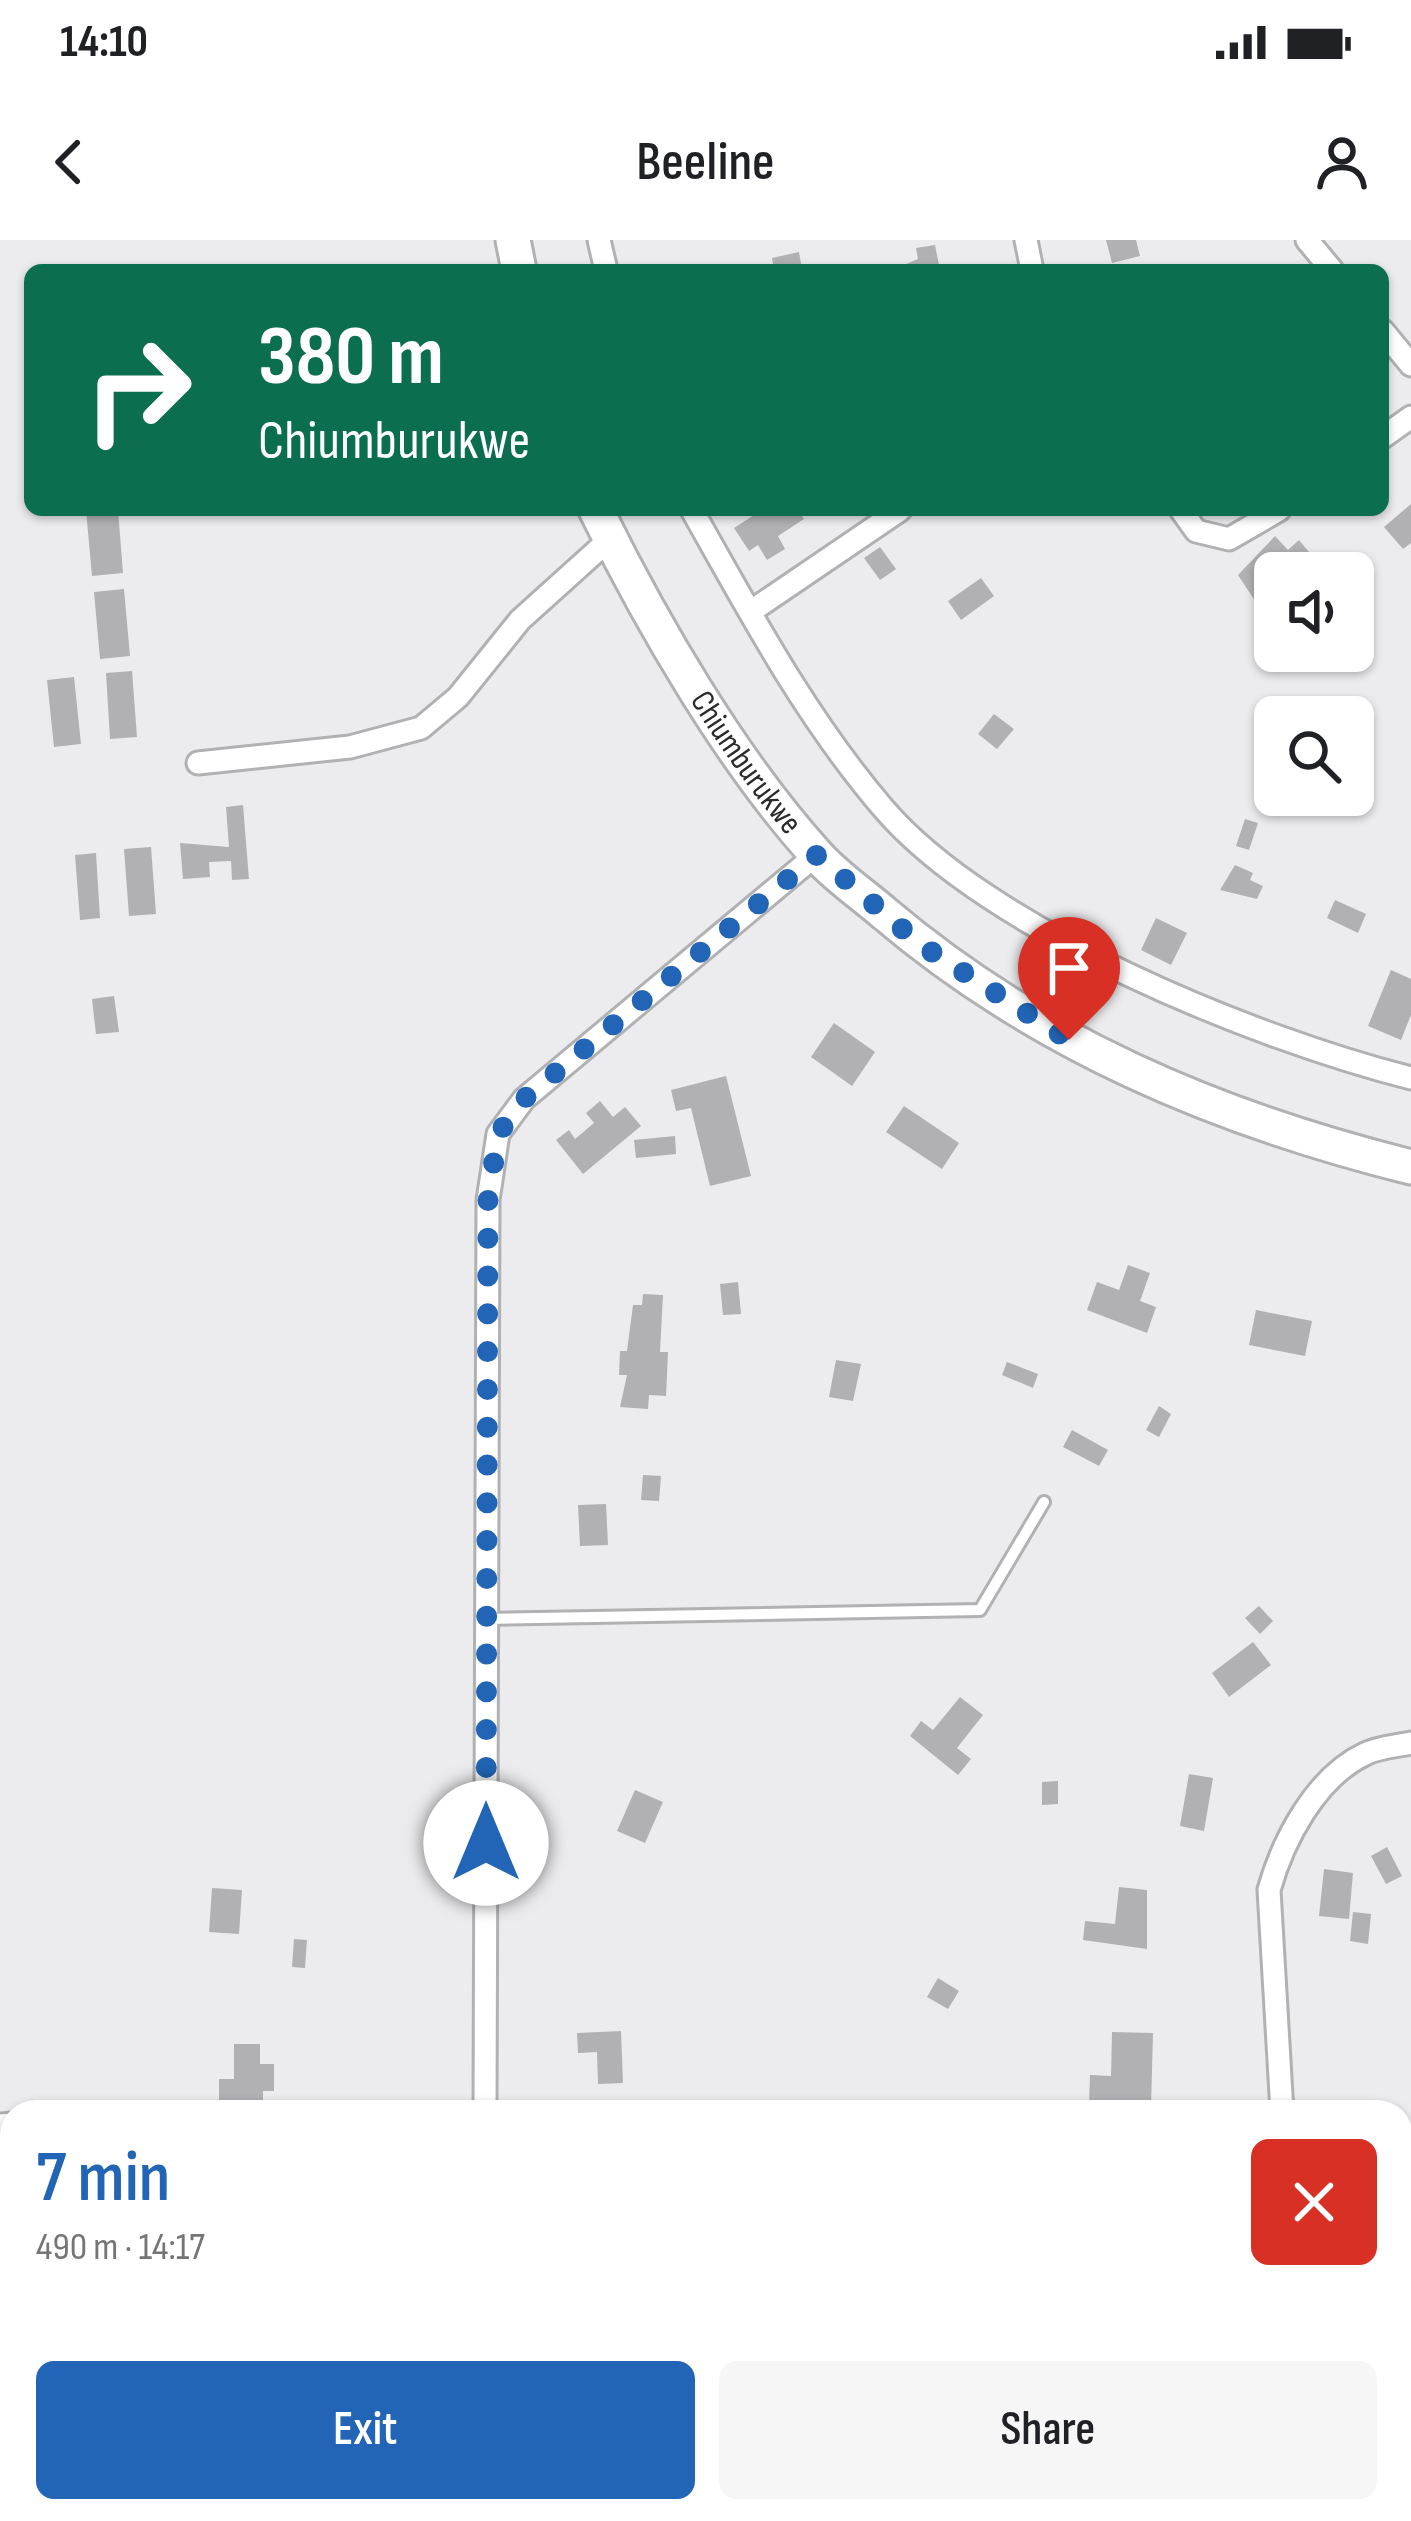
<!DOCTYPE html>
<html lang="en">
<head>
<meta charset="utf-8">
<style>
	:root { --surface:#fff; --page:#f6f6f6; --text:#202124; --muted:#757577; --accent:#2265b6 }
	body { margin:0; font-family:"Sofia Sans Condensed",sans-serif; background:var(--page); color:var(--text); height:100vh; display:flex; flex-direction:column; font-size:45px; white-space:nowrap }
	* { box-sizing:border-box; margin:0 }
	p { font-size:39px; color:var(--muted) }
	.icon { flex:none; width:66px; height:66px; fill:none; stroke:currentColor; stroke-width:2; stroke-linecap:round; stroke-linejoin:round }
	.map { position:relative; flex:1; overflow:hidden }
	.drawer { position:absolute; left:0px; top:1860px; width:1413px; height:423px; display:flex; flex-direction:column; background:var(--surface); border-radius:36px 36px 0 0; box-shadow:0 3px 9px #0004 }
	.drawer>* { flex:none }
	.top-card { position:absolute; left:24px; top:24px; width:1365px; height:252px; border-radius:18px; box-shadow:0 3px 9px #0004; background:#0b6e4f; color:#fff; overflow:hidden }
	.buttons { position:absolute; left:1254px; top:312px; display:grid; gap:24px }
	.buttons a { display:grid; place-items:center; width:120px; height:120px; border-radius:18px; background:var(--surface); box-shadow:0 3px 9px #0004; font-size:60px }
	.pin { position:absolute; display:grid; place-items:center; width:102px; height:102px; color:#fff; margin:-123px -51px; border-radius:50% 50% 50% 0; rotate:-45deg; box-shadow:0 0 12px #0007 }
	.pin .icon { rotate:45deg }
	.me { position:absolute; width:132px; margin:-66px; rotate:0deg; stroke-linejoin:round; filter:drop-shadow(0 0 9px #0008) }
	.turn { display:flex; align-items:center; gap:42px; height:252px; padding:0 36px; font-size:54px }
	.turn .icon { width:156px; height:156px; stroke-width:2.5 }
	.turn b { display:block; font-size:84px; line-height:102px }
	.round { display:grid; place-items:center; flex:none; width:126px; height:126px; border-radius:18px; background:var(--page) }
	.headline { display:flex; align-items:center; justify-content:space-between; height:204px; padding:0 36px }
	h1 { font-size:72px; font-weight:600; line-height:90px; color:var(--accent) }
	.cta { display:flex; gap:24px; margin-top:auto; padding:24px 36px }
	.cta a { flex:1; height:138px; border-radius:18px; background:var(--accent); color:#fff; font-size:48px; font-weight:600; line-height:138px; text-align:center }
	.cta a+a { background:var(--page); color:var(--text) }
	.status { display:flex; justify-content:space-between; align-items:center; height:84px; padding:0 60px; background:var(--surface); direction:ltr }
	.status svg { height:33px; fill:currentColor }
	header { display:flex; justify-content:space-between; align-items:center; height:156px; padding:0 36px; background:var(--surface); font-size:54px; font-weight:600 }
	.map>svg:first-child { display:block }
	.building { fill:#b1b1b3 }
	.lines { fill:none; stroke-linecap:round; stroke-linejoin:round }
	.lane-casing { stroke:#b1b1b3; stroke-width:16 }
	.street-casing { stroke:#b1b1b3; stroke-width:27 }
	.secondary-casing { stroke:#b1b1b3; stroke-width:39 }
	.lane { stroke:#fff; stroke-width:10 }
	.street { stroke:#fff; stroke-width:21 }
	.secondary { stroke:#fff; stroke-width:33 }
	.route { stroke:#2265b6; stroke-width:21; stroke-dasharray:0 37.8 }
	.labels { text-anchor:middle; dominant-baseline:central; stroke-width:9; stroke-linejoin:round; paint-order:stroke }
	.street-label { font-size:33px; fill:#2a2a2b; stroke:#fafafb }
</style>
</head>
<body>
<div class="status"><b>14:10</b><svg viewBox="0 0 49 12"><path d="M0 12V9h3v3zM5 12V6h3v6zM10 12V3h3v9zM15 12V0h3v12zM26 1h20v11H26zM47 4h2v5h-2z"/></svg></div>
<header><svg class="icon" aria-label="back" viewBox="0 0 24 24"><path d="M15 5l-7 7 7 7"/></svg>Beeline<svg class="icon" aria-label="person" viewBox="0 0 24 24"><circle cx="12" cy="8" r="4"/><path d="M4 21q1-7 8-7t8 7"/></svg></header>
<div class="map">
<svg width="1411" height="2281" viewBox="0 0 1411 2281">
	<rect width="100%" height="100%" fill="#ececee"/>
	<path class="building" d="M1106 0H1136L1140 16 1112 23Z
		M935 5 940 30H892L918 19 916 8Z
		M799 12 802 30H774L772 18Z
		M1411 264V303L1403 309 1384 287Z
		M86 270H118L123 333 92 336Z
		M762 270H798L804 279 778 296 785 309 767 320 758 305 749 311 734 288Z
		M1275 296 1288 310 1299 300 1320 325 1311 333 1296 327 1275 333V363L1263 373 1238 335Z
		M880 307 896 329 880 340 864 318Z
		M981 338 994 356 961 380 948 361Z
		M124 349 130 416 100 419 94 352Z
		M132 431 137 497 110 499 106 433Z
		M74 437 81 504 54 507 47 440Z
		M994 474 1014 489 997 509 978 494Z
		M243 565 249 639 232 640 231 621 209 622 210 637 183 639 180 603 229 607 226 567Z
		M1245 579 1258 583 1249 610 1236 606Z
		M151 607 156 674 129 676 124 609Z
		M96 613 100 678 80 680 75 615Z
		M1235 625 1253 633 1250 640 1263 646 1257 659 1220 650Z
		M1335 660 1366 674 1358 693 1327 678Z
		M1156 678 1187 693 1171 725 1141 710Z
		M1391 730 1411 739V775L1401 800 1368 786Z
		M114 756 119 792 96 794 92 759Z
		M834 783 875 812 852 846 811 817Z
		M726 836 751 936 710 946 691 868 676 871 671 850Z
		M600 861 613 877 625 867 641 886 583 934 556 900 569 890 575 899 594 883 586 873Z
		M904 866 959 903 942 929 886 892Z
		M675 896 676 914 636 918 634 900Z
		M1128 1025 1150 1033 1140 1061 1156 1067 1147 1093 1087 1070 1097 1042 1119 1050Z
		M738 1042 741 1074 723 1075 720 1044Z
		M643 1054 663 1055 660 1112H668L666 1156 649 1155 648 1169 620 1167 627 1135H619L620 1111H627L633 1065H642Z
		M1256 1070 1312 1081 1305 1116 1249 1105Z
		M836 1120 861 1124 853 1161 829 1157Z
		M1007 1122 1038 1134 1033 1148 1002 1135Z
		M1159 1166 1171 1174 1159 1197 1146 1190Z
		M1072 1190 1108 1210 1099 1226 1063 1207Z
		M643 1235 661 1236 659 1261 641 1260Z
		M606 1264 608 1305 580 1306 578 1265Z
		M1259 1366 1273 1381 1260 1394 1245 1378Z
		M1253 1402 1271 1425 1229 1457 1212 1433Z
		M960 1457 983 1475 957 1508 971 1519 958 1535 910 1496 921 1481 933 1490Z
		M1189 1534 1213 1538 1204 1591 1180 1586Z
		M1058 1541V1564L1042 1565V1542Z
		M635 1550 663 1562 645 1603 617 1591Z
		M1387 1607 1402 1636 1386 1644 1371 1616Z
		M1324 1629 1353 1633 1349 1679 1319 1676Z
		M1119 1647 1147 1650V1709L1083 1700 1085 1681 1115 1684Z
		M212 1648 242 1650 239 1694 209 1692Z
		M1353 1672 1371 1674 1368 1704 1350 1701Z
		M294 1699 307 1700 305 1728 292 1727Z
		M938 1738 959 1751 948 1769 927 1757Z
		M621 1791 623 1843 598 1844 597 1812 578 1813 577 1793Z
		M1112 1792 1153 1793 1151 1867 1089 1864 1090 1835 1111 1836Z
		M234 1804H260V1824H274V1851H263V1872H233V1864H219V1839H234Z"/>
	<g class="lines">
		<defs>
			<path id="lane" d="M486 1379 980 1370 1044 1262"/>
			<path id="street" d="M599 0 606 30
				M1026 0 1032 30
				M1307 0 1332 30
				M1383 91 1411 125
				M1383 197 1411 177
				M692 270C750 373 806 478 883 568 988 691 1256 799 1411 838
				M1181 270 1196 291 1229 299 1279 270
				M750 372 900 270
				M198 523 350 507 421 488 458 457 520 380 611 298
				M485 1872 488 960 498 894 524 859 816 615
				M1282 1872 1269 1650C1283 1600 1316 1537 1365 1514 1378 1507 1397 1506 1411 1503
				M0 1885 12 1884
				M1401 2065 1411 2069
				M88 2271V2281
				M484 2281V2271"/>
			<g id="secondary">
				<path d="M513 0 519 30"/>
				<path id="s1" d="M596 270C652 384 731 520 816 614 835 636 862 654 884 673 1037 803 1218 879 1411 927"/>
			</g>
		</defs>
		<use href="#lane" class="lane-casing"/>
		<use href="#street" class="street-casing"/>
		<use href="#secondary" class="secondary-casing"/>
		<use href="#lane" class="lane"/>
		<use href="#street" class="street"/>
		<use href="#secondary" class="secondary"/>
	</g>
	<g class="lines">
		<path class="route" d="M486 1603 488 960 498 894 524 859 817 615 921 705 1069 800"/>
	</g>
	<g class="labels">
		<g class="street-label">
			<text stroke="none"><textPath href="#s1" startOffset="294">Chiumburukwe</textPath></text>
		</g>
	</g>
</svg>
<div class="buttons">
<a><svg class="icon" aria-label="sound" viewBox="0 0 24 24"><path d="M4 9h4l5-4v14l-5-4H4zM17 9q2 3 0 6"/></svg></a>
<a><svg class="icon" aria-label="search" viewBox="0 0 24 24"><circle cx="10" cy="10" r="6"/><path d="M15 15l6 6"/></svg></a>
</div>
<div class="pin" style="left:1069px;top:800px;background:#d93025"><svg class="icon" aria-label="arrive" viewBox="0 0 24 24"><path d="M6 21V4h12l-3 4 3 4H6"/></svg></div>
<svg class="me" style="left:486px;top:1603px" viewBox="-20 -20 40 40"><circle r="19" fill="#fff"/><path d="M0-13L10 11 0 6-10 11z" fill="#2265b6"/></svg>
<div class="top-card">
<div class="turn"><svg class="icon" aria-label="right" viewBox="0 0 24 24"><path d="M7 20v-9h11M14 6l5 5-5 5"/></svg><div><b>380 m</b>Chiumburukwe</div></div>
</div>
<section class="drawer">
<div class="headline"><div><h1>7 min</h1><p>490 m · 14:17</p></div><a class="round" style="background:#d93025;color:#fff"><svg class="icon" aria-label="close" viewBox="0 0 24 24"><path d="M6 6l12 12M18 6L6 18"/></svg></a></div>
<div class="cta"><a>Exit</a><a>Share</a></div>
</section>
</div>
</body>
</html>
